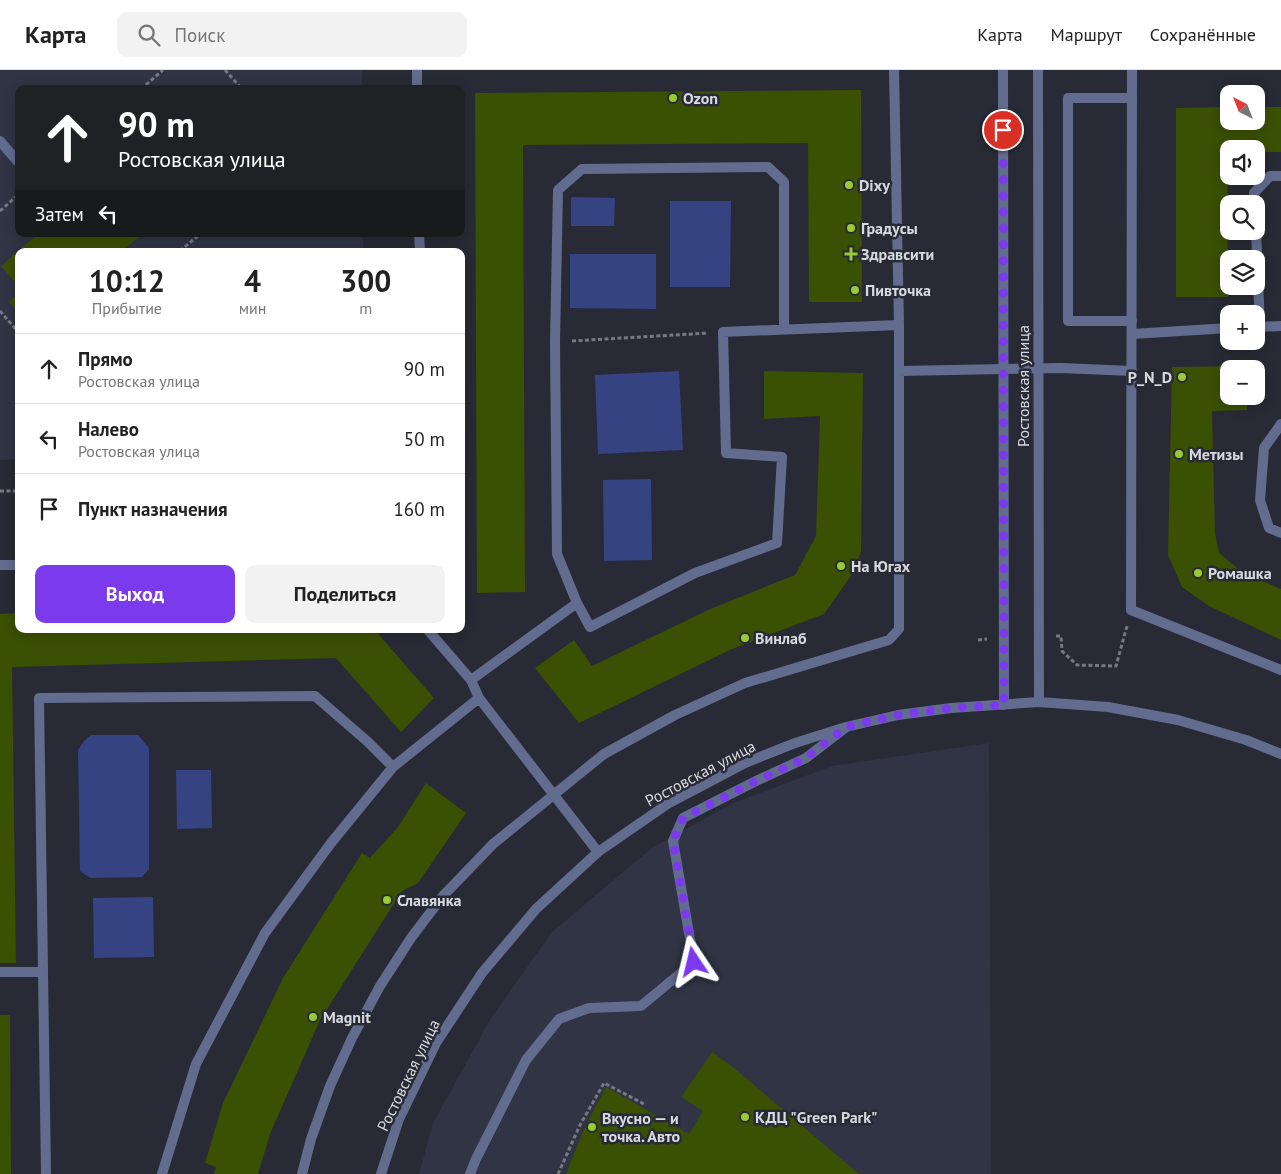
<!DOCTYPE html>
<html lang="ru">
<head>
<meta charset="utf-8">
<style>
	:root { --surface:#fff; --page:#f2f2f2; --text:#222; --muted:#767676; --line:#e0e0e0; --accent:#7c3aed }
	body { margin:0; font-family:"PT Sans",sans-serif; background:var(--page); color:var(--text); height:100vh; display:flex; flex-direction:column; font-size:19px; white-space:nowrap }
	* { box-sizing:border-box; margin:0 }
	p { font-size:16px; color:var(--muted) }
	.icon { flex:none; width:28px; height:28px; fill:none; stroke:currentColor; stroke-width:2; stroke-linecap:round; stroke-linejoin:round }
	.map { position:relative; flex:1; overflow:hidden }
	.panel { position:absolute; left:15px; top:178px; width:450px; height:385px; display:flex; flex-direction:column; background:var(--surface); border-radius:10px; box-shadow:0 2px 12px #0003 }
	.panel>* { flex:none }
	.banner { position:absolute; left:15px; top:15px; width:450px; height:152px; border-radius:10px; box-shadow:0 2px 12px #0003; background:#202124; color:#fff; overflow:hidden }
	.needle { width:32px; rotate:318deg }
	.buttons { position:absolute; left:1220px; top:15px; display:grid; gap:10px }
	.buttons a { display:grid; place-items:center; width:45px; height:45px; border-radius:10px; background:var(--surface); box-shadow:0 2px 12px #0003; font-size:25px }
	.pin { position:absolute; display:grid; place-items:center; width:42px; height:42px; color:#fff; margin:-21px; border:2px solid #fff; border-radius:50%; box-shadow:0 1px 5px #0007 }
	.me { position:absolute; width:55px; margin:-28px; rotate:350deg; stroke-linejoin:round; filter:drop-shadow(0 0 4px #0008) }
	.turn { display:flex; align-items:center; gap:18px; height:105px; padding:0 20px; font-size:22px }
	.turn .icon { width:65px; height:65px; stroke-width:2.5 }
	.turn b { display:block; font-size:35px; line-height:42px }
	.then { display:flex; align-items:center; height:48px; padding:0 20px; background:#0003; gap:10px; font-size:19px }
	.eta { display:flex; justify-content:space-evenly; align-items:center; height:85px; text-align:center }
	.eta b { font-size:30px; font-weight:800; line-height:35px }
	.button { display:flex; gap:10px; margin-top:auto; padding:10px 20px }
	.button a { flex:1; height:58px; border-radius:10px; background:var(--accent); color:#fff; font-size:20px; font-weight:800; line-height:58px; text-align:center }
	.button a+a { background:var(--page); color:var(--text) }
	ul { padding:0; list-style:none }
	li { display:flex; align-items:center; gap:15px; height:70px; padding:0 20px; border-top:1px solid var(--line) }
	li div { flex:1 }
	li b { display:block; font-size:19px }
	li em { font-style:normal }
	header { display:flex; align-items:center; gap:30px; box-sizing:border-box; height:70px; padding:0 25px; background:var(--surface); border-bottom:1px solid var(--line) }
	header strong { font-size:24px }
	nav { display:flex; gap:28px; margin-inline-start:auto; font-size:18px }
	.search { width:350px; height:45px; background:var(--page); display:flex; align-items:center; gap:12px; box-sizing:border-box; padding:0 18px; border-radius:10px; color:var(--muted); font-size:19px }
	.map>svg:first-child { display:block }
	.built { fill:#303444 }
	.green { fill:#364382 }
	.building { fill:#3a5003 }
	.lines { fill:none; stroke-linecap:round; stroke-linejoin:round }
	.path { stroke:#777982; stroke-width:3; stroke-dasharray:4 2.5; stroke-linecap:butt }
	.service { stroke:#626c8f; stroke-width:10 }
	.minor { stroke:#626c8f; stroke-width:10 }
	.route { stroke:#7c3aed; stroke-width:9; stroke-dasharray:0 16.2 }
	.poi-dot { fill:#9acb34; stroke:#282b35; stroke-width:2 }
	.labels { text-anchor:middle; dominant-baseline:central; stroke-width:5; stroke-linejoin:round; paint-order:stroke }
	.poi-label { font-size:16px; font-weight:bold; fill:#d7d9e0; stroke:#282b35; text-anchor:start }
	.street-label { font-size:16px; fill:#d7d9e0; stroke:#282b35 }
</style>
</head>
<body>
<header>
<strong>Карта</strong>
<div class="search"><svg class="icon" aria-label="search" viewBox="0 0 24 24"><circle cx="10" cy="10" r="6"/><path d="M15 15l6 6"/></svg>Поиск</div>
<nav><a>Карта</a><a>Маршрут</a><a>Сохранённые</a></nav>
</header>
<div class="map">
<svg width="1281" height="1104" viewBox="0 0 1281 1104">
	<rect width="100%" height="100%" fill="#282b35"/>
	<path class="built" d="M0 0H362V19H19V164H363V181H19V389L0 390Z
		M989 673 991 1104H419L433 1053 491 948 552 862 652 778 733 733 832 696Z"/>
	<path class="green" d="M571 127 615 128 614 156H571Z
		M670 131H731L730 217H670Z
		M570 184H656V239L570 238Z
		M679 301 683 380 598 384 595 305Z
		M651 409 652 490 604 491 603 410Z
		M91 665H138L149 678V799L142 807 90 808 80 801 78 680 84 671Z
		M176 700H211L212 758 177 759Z
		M153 827 154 887 94 888 93 828Z"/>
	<path class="building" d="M861 20 862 232H809L808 73 523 75 525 522 477 523 475 23Z
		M1229 37V51H1256V37H1281V82H1256V79H1229L1227 82 1228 227H1176V38Z
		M38 164H142L122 181H19V217L1 196Z
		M19 223V242L9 232Z
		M1246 296V299H1229V326H1247V340L1212 341 1215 463 1219 483 1242 502 1281 519V570L1209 536 1182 517 1168 485 1172 297Z
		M764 301 863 303 861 481 855 500 824 544 732 579 579 653 535 598 574 570 592 596 708 540 795 505 816 466 820 346 764 349Z
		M19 543V559H374L434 628 401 662 336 588 12 597 16 893H0V544Z
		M426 713 466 743 418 813 402 821 320 950 270 1064 258 1104H214L216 1097 205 1093 223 1033 283 908 362 783 370 788 398 757Z
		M0 945H10L11 1104H0Z
		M712 982 733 997 859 1104H566L584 1059 606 1017 689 1064 703 1041 681 1027Z"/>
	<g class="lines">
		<path class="path" d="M225 0 242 19
			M141 19 163 0
			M0 141 19 124
			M180 181 200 164
			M0 241 19 263
			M572 271 708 263
			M0 421H19
			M1056 566H1061L1062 581 1077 595 1116 596 1127 556
			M978 570 987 569
			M558 1104 580 1055 604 1013 646 1035"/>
		<path class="service" d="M417 0V19
			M1132 28H1068V251H1132
			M0 71 19 93
			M1255 134 1254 123 1270 106H1281
			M1256 161 1260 257
			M419 164 420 181
			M1256 257 1281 256
			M1132 264 1229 258
			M899 301 1061 298 1132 301
			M1281 354 1264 378 1260 430 1269 458 1281 463
			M0 495H19
			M577 533 557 484 555 272 558 120 582 99 768 97 784 112V260
			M427 559 471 610 479 628 598 782
			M471 610 577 533 590 557 695 503 777 473 782 387 726 383 723 262 899 255
			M0 902H43L46 1104
			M43 902 39 628 315 626 368 672 393 697
			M162 1104 196 994 265 863 331 773 393 697 479 628
			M302 1104 311 1069 330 1016 352 968 380 916 411 868 442 827 493 774 604 684 675 645 745 613 889 570 899 559V255L894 0
			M470 1104 476 1089 526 990 559 949 589 938 641 936 694 892 673 771 683 748 756 711 806 688 845 658"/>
		<path class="minor" d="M1003 0 1004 635
			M1038 0 1039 632
			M1132 0 1131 540 1281 600
			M381 1104 399 1049 436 973 482 903 536 839 598 782 669 733 745 693 795 673 846 657 898 645 951 638 1039 632 1108 637 1178 650 1246 670 1281 684"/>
	</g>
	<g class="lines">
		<path class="route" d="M694 892 673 771 683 748 756 711 806 688 846 657 898 645 951 638 1004 635 1003 60"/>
	</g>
	<g class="poi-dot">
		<circle cx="673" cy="28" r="5"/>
		<circle cx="849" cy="115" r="5"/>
		<circle cx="851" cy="158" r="5"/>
		<path d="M848.5 176.5h5v5h5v5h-5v5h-5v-5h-5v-5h5z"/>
		<circle cx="855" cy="220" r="5"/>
		<circle cx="1182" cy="307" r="5"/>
		<circle cx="1179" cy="384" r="5"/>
		<circle cx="841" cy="496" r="5"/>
		<circle cx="1198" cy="503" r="5"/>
		<circle cx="745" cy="568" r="5"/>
		<circle cx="387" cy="830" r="5"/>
		<circle cx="313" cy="947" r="5"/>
		<circle cx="745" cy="1047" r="5"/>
		<circle cx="592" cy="1057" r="5"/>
	</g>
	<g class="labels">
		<g class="poi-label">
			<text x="683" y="28">Ozon</text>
			<text x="859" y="115">Dixy</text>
			<text x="861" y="158">Градусы</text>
			<text x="861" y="184">Здравсити</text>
			<text x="865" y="220">Пивточка</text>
			<text x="1172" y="307" text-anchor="end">P_N_D</text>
			<text x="1189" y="384">Метизы</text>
			<text x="851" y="496">На Югах</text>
			<text x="1208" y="503">Ромашка</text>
			<text x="755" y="568">Винлаб</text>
			<text x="397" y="830">Славянка</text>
			<text x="323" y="947">Magnit</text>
			<text x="755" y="1047">КДЦ "Green Park"</text>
			<text x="602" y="1048">Вкусно — и<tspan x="602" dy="18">точка. Авто</tspan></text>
		</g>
		<g class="street-label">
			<text transform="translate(1023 316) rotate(-90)">Ростовская улица</text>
			<text transform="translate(700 703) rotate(-28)">Ростовская улица</text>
			<text transform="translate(408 1005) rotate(-64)">Ростовская улица</text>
		</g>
	</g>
</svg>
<div class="buttons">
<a><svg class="needle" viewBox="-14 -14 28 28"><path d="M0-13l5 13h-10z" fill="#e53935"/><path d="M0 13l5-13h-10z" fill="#767676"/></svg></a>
<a><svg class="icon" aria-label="sound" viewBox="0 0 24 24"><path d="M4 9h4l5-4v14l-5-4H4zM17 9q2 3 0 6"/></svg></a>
<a><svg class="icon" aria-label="search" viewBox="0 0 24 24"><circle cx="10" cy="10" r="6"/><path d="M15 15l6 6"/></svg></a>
<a><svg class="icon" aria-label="layers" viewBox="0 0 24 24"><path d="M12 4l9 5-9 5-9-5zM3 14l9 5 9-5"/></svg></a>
<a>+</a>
<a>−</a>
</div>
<div class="pin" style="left:1003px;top:60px;background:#d93025"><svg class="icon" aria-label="arrive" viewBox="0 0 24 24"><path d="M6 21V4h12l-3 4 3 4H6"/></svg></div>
<svg class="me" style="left:694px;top:892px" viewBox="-20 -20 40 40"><path d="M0-17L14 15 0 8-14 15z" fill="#7c3aed" stroke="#fff" stroke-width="4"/></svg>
<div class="banner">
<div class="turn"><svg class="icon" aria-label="ahead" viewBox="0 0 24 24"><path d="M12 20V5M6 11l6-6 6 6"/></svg><div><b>90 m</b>Ростовская улица</div></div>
<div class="then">Затем<svg class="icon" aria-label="left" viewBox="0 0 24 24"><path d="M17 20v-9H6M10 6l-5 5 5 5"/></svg></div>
</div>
<section class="panel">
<div class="eta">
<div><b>10:12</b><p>Прибытие</p></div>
<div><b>4</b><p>мин</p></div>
<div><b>300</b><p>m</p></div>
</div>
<ul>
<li><svg class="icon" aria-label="ahead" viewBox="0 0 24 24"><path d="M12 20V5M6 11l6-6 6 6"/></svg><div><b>Прямо</b><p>Ростовская улица</p></div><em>90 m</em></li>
<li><svg class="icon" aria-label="left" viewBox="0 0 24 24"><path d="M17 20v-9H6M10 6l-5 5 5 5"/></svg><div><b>Налево</b><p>Ростовская улица</p></div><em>50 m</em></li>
<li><svg class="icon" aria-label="arrive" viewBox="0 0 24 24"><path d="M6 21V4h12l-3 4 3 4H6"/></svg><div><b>Пункт назначения</b></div><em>160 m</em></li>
</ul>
<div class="button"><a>Выход</a><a>Поделиться</a></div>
</section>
</div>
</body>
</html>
